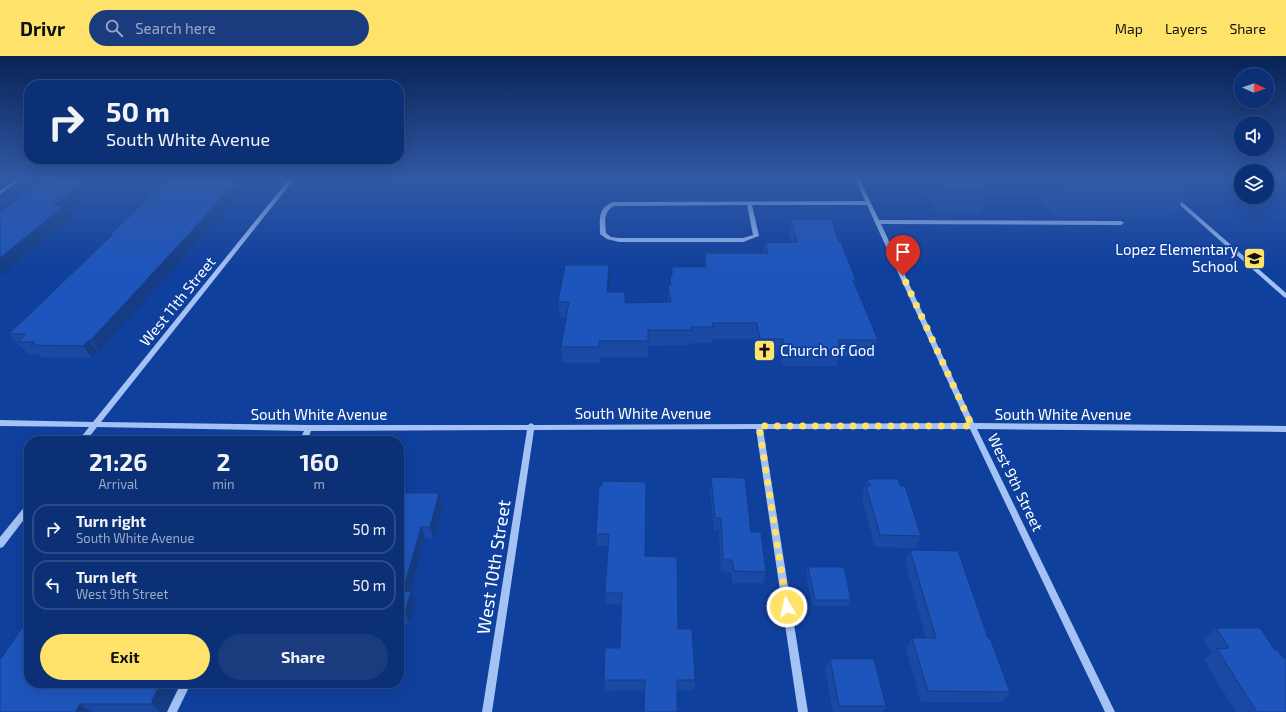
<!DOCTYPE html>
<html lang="en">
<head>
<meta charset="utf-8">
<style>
	:root { --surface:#0c3076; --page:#1a3c7e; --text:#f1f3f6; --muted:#9aa9c5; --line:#2c4b88; --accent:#ffe269 }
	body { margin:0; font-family:"Exo 2",sans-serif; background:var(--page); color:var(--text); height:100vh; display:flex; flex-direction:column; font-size:15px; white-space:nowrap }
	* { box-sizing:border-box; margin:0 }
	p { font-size:13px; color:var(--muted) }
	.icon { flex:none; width:22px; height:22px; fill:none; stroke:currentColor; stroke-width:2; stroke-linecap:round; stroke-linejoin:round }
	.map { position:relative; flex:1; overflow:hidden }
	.side { position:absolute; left:24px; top:380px; width:380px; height:252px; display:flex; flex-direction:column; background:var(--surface); border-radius:16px; box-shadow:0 4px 16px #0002,0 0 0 1px var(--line) }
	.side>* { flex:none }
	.guide { position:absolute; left:24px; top:24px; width:380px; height:84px; border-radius:16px; box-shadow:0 4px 16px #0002,0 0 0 1px var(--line); background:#0c3076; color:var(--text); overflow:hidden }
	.needle { width:26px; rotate:92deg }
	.buttons { position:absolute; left:1234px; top:12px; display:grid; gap:8px }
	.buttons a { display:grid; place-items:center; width:40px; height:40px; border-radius:50%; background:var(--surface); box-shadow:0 4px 16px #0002,0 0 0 1px var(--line); font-size:20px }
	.pin { position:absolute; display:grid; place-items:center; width:34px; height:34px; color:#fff; margin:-41px -17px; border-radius:50% 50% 50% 0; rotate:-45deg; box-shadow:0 0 4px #0007 }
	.pin .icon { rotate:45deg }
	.me { position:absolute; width:44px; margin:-22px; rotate:351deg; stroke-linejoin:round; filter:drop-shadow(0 0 3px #0008) }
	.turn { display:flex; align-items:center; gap:14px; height:84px; padding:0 16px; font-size:18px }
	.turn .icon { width:52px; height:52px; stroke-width:2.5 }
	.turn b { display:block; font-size:28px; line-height:34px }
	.eta { display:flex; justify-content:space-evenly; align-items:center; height:68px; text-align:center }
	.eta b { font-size:24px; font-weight:700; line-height:28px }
	.button { display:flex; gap:8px; margin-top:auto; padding:8px 16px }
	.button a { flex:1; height:46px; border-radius:24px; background:var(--accent); color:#111; font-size:16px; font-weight:700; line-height:46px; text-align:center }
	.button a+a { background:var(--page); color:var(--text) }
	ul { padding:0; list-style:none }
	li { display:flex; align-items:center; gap:12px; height:50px; margin:0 8px 6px; padding:0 8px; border:2px solid var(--line); border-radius:16px }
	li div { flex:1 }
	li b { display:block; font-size:15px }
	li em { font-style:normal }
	header { display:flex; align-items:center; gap:24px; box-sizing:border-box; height:56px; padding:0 20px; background:var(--accent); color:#111 }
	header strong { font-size:19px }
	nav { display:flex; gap:22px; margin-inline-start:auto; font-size:14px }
	.search { width:280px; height:36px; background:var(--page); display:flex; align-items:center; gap:10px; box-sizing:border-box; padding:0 14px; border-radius:22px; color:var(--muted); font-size:15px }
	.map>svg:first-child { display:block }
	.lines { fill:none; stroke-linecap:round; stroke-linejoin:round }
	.minor { fill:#a5c2f5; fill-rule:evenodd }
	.wall { fill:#1a49a3 }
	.shaded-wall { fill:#153c84 }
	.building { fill:#1e55bd; stroke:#153c84 }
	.route { stroke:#ffe269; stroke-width:7; stroke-dasharray:0 12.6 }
	.labels { text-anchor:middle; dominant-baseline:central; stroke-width:4; stroke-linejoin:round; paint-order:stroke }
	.poi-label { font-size:15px; fill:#fff; stroke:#10409d; text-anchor:end }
	.street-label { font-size:15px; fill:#fff; stroke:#10409d }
	.near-street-label { font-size:18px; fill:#fff; stroke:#10409d }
</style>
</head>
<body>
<header>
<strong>Drivr</strong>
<div class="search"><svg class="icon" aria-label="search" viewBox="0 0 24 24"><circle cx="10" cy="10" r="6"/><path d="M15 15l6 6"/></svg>Search here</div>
<nav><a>Map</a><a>Layers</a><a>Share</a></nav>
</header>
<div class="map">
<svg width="1286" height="656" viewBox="0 0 1286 656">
	<rect width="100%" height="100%" fill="#10409d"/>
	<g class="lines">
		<path class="minor" d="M18 122H23L0 138V135Z
			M290 122H295L101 366 309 369H528L531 367 534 369 967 367 867 149H752L759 180 743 186H619L607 183 600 178C600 164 597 152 613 146L865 145 855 122H859L879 164 1121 165 1124 167 1121 169 881 168 974 367 1286 370V376L977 373 1115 656H1105L970 373H763L808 656H798L756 373 534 374 492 656H482L527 374 311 375 307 385H299L304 375 97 371 86 385H78L89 371 0 370V364L93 366ZM747 149 753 179 743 182H619L611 181 606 177C605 166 603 156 614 150Z
			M1175 140 1286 237V242L1284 241 1173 143 1172 142Z
			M29 448V457L3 491 0 492V481L26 449Z
			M181 627H191L177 656H167Z"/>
	</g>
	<path class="wall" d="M170 122H254L205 178 99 296H97L92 302 41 301 38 298H27L21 290H19L9 278 112 179 111 178Z
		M916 122H1169L1187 137 1173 161H1054L1036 141H987L980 159H938Z
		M791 163 839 186 856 224 855 228 878 284 873 300H839L836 310H783L780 299H758L754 283H712V287H691V289L648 290V301H600V307H563L561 291 566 262H560L558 246 609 209 610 225 609 236 625 247 668 246V229H670V220H672V211H704L705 197H763L765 187H791L789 178Z
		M711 421 751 476 766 516 763 527H732L731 516 721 515 719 474H714L710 434Z
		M867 423 900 430 921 480 916 492 875 491 862 442 864 436 863 435Z
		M602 430 646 500 678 573 695 624 694 634 605 635 604 624 620 592 621 549 606 548 605 537 608 490H597L596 478Z
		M399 437H439L443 449 434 483 425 482 411 535 416 546 410 568H399Z
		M910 494 988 582 1010 636 1002 646H921L906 593 912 582H926L905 506Z
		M808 511 851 544 849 550H813L806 517Z
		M1216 572 1275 594 1283 602 1286 656H1236L1204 604 1212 597 1203 583Z
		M830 603 886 650 883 656H833L825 614Z
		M29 627H179L166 656H0Z"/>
	<path class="shaded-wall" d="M89 122H109L68 155 71 161 0 221V202L53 150Z
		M240 122H254L205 178 99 296 91 284Z
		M609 209 610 225 608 251 607 236Z
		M89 284 97 296 92 302 83 290Z
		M439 437 443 449 434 483 430 471Z
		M421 471 425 482 411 535 416 546 410 568 405 557 403 535Z
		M161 627H179L166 656H160L152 648V644Z
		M80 648 91 656H75Z"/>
	<path class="building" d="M46 122H89L53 150H64L0 202V156Z
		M170 122H240L199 167 91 284H89L83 290 31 289 35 286H18L26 278H9L112 179 111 178Z
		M938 122H980L989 134 946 135Z
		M1051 122H1169L1187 137H1064Z
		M791 163H831L839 186H841L856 224H853L878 284H838L840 294H786L783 283H760L757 267H712L713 271H691L692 274H648V285H599V291H561L569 246H558L565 209H609L607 236H625V247L671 246 668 229H671L670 220H672V211H706L705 197H768L765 187 797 186Z
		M711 421 745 422 751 476H761L766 516 734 515 732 504H723L721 462H715Z
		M867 423H898L900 430H905L921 480 880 479 866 430H870Z
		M602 425 646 426 645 500 677 501 678 573H692L695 624H677V656H644L645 624H604L605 592H620L622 537H605L609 478H596L599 430H602Z
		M399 437H439L430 471H421L403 535H411L405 557H399Z
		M910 494 958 495 988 582H990L1010 636 928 635 912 582H936Z
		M808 511H844L851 544H815Z
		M26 566H29V627H161L152 644V648H80L75 656H0V604Z
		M1216 572H1260L1275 594H1277L1283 602H1286V656H1257L1217 593 1229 592Z
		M830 603H874L886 650H839Z"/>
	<linearGradient id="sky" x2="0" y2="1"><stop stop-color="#092356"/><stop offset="0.57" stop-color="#3159a5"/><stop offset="1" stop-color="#3159a5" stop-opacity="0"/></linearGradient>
	<rect width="1286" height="214" fill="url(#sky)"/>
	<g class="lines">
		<path class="route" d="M787 551 759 370H972L903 220"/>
	</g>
	<defs>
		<symbol id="school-square" viewBox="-11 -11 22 22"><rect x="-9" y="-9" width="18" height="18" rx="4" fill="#ffe269" stroke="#10409d"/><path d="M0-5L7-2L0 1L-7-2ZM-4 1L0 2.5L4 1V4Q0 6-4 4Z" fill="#111"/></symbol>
		<symbol id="church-square" viewBox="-11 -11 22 22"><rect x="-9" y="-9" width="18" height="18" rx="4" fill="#ffe269" stroke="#10409d"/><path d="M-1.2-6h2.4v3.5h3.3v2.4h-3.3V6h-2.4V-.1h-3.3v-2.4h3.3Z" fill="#111"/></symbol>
	</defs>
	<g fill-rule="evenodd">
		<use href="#school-square" x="1242" y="190" width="25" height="25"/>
		<use href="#church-square" x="752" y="282" width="25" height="25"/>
	</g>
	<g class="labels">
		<g class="poi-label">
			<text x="1238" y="193">Lopez Elementary<tspan x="1238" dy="17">School</tspan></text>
			<text x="780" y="294" text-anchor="start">Church of God</text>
		</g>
		<g class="street-label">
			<text transform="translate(177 245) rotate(-51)">West 11th Street</text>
			<text x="643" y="357">South White Avenue</text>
			<text x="319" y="358">South White Avenue</text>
			<text x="1063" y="358">South White Avenue</text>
			<text transform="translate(1016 426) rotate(64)">West 9th Street</text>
		</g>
		<g class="near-street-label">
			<text transform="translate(493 511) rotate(-81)">West 10th Street</text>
		</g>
	</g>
</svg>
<div class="buttons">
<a><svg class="needle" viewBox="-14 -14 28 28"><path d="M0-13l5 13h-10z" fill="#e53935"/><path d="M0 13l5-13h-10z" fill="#9aa9c5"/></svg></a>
<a><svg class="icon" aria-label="sound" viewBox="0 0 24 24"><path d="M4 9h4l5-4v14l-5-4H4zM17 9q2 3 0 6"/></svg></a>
<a><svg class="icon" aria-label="layers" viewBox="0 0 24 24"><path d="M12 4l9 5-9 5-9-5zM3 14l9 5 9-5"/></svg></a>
</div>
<div class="pin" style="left:903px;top:220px;background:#d93025"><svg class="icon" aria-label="arrive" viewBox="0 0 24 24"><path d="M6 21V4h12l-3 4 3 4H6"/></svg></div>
<svg class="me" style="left:787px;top:551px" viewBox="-20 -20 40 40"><circle r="17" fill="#ffe269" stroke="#fff" stroke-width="3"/><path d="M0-11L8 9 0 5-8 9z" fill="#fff"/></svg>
<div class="guide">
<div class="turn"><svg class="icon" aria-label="right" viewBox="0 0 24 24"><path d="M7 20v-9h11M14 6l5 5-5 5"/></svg><div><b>50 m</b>South White Avenue</div></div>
</div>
<section class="side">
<div class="eta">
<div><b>21:26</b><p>Arrival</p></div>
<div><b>2</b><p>min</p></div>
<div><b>160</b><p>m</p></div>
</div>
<ul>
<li><svg class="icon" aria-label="right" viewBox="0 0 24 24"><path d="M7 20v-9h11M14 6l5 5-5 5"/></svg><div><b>Turn right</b><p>South White Avenue</p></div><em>50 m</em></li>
<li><svg class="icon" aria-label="left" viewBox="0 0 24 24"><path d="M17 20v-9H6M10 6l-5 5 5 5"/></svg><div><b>Turn left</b><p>West 9th Street</p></div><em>50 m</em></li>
</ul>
<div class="button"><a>Exit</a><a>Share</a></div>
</section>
</div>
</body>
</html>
